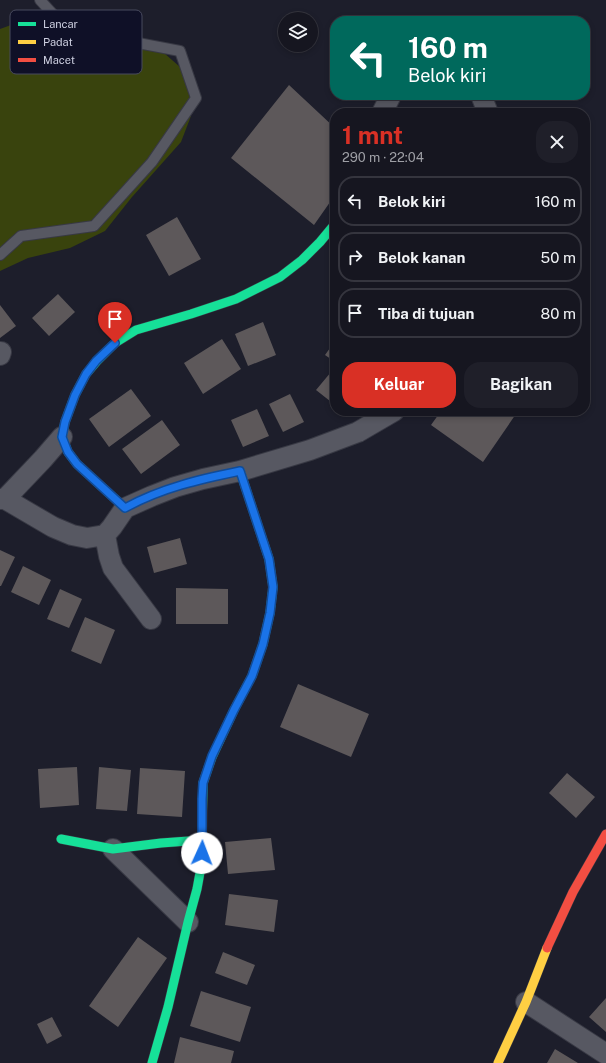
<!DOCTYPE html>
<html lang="id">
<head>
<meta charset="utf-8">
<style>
	:root { --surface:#161620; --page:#1f1f29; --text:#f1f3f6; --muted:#9e9fa5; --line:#35353e; --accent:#d93025 }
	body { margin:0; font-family:"Public Sans",sans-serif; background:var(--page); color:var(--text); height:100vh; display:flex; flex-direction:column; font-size:15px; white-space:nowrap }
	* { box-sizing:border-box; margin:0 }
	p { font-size:13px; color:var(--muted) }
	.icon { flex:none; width:22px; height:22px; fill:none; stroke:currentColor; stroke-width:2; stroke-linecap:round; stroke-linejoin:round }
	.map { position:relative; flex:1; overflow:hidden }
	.details { position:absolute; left:330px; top:108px; width:260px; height:308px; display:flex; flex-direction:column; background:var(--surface); border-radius:16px; box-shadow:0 2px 6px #0003,0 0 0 1px var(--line) }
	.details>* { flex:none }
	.guide { position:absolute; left:330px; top:16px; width:260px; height:84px; border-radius:16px; box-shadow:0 2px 6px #0003,0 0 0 1px var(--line); background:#00695c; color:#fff; overflow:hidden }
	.fabs { position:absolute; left:278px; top:12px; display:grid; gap:8px }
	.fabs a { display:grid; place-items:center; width:40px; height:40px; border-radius:50%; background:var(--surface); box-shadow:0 2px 6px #0003,0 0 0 1px var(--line); font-size:20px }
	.pin { position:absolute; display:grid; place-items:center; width:34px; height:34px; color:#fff; margin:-41px -17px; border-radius:50% 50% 50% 0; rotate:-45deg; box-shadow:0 0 4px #0007 }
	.pin .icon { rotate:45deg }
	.me { position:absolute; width:44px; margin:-22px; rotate:2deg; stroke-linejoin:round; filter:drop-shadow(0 0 3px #0008) }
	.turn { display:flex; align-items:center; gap:14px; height:84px; padding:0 12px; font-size:18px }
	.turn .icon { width:52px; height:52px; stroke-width:2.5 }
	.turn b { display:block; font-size:28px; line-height:34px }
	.round { display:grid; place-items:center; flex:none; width:42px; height:42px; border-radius:16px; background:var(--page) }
	.head { display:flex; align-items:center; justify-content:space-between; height:68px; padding:0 12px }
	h1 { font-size:24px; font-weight:700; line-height:30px; color:var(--accent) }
	.button { display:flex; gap:8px; margin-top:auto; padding:8px 12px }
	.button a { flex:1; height:46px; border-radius:16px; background:var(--accent); color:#fff; font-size:16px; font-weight:700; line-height:46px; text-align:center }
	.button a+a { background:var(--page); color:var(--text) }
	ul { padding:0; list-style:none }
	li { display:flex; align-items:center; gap:12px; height:50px; margin:0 8px 6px; padding:0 4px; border:2px solid var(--line); border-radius:16px }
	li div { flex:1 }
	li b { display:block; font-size:15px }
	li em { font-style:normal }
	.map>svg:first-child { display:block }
	.green { fill:#39430d }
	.building { fill:#5d585a }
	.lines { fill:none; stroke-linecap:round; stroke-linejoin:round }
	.lane-casing { stroke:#383944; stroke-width:12 }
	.street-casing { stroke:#383944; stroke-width:22 }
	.fast-casing { stroke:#383944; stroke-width:10 }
	.slow-casing { stroke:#383944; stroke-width:10 }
	.jam-casing { stroke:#383944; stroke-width:10 }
	.lane { stroke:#575862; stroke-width:10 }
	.street { stroke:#575862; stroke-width:20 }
	.fast { stroke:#16e098; stroke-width:9 }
	.slow { stroke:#ffcf43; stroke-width:9 }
	.jam { stroke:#f24e42; stroke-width:9 }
	.route-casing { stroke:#114b97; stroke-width:10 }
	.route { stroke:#1a73e8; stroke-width:7 }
	.key { fill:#0f1027; stroke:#484a5f; stroke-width:1 }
	.key-label { font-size:11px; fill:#ced0e1 }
</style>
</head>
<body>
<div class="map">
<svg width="606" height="1063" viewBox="0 0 606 1063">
	<rect width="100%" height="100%" fill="#1d1e2b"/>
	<path class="green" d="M28 24 39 27 72 49 99 52 134 47 164 53 180 67 191 86V116L181 142 132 197 105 231 70 248 28 258 0 271V29L11 25Z"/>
	<path class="building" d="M289 85 335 128V195L314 225 231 158Z
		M177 217 201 259 169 276 146 235Z
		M58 294 75 312 49 336 32 318Z
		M0 305 16 326 0 338Z
		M263 322 276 355 248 366 235 334Z
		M222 339 241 369 203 394 184 363Z
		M335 341V362L325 355Z
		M331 372 335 375V405L316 390Z
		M131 389 151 416 109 447 89 419Z
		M290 394 304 422 283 432 269 404Z
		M257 409 269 436 243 447 231 420Z
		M441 411H518L483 462 431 425Z
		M162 420 180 445 141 474 122 449Z
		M180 538 187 564 154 573 147 547Z
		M0 550 15 557 1 586H0Z
		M23 566 51 580 39 605 11 592Z
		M176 588 228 589V624H176Z
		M60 589 82 599 69 628 47 619Z
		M85 617 115 630 101 664 71 651Z
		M298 684 369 714 351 757 280 727Z
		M77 767 79 805 40 808 38 769Z
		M99 767 131 770 127 811 96 809Z
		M140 768 185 771 182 817 137 814Z
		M567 773 595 797 576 818 549 793Z
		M271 838 275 870 228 874 225 842Z
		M229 894 278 900 274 932 225 925Z
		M138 937 167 958 118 1027 89 1006Z
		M223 952 255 965 247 985 215 973Z
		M201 991 251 1007 240 1042 190 1026Z
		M606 998V1032L589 1017Z
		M52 1017 62 1036 47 1044 37 1024Z
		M180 1037 234 1051 231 1063H174Z
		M555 1049 578 1063H547Z"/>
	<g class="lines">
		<defs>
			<path id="lane" d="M0 255 21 236 94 226 152 162 196 98 180 51 138 43 62 24 40 0"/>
			<path id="street" d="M481 95 488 113
				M382 113 391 95
				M0 355 1 352
				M0 499H5L53 527 72 535 87 538 105 535 112 527 125 508 152 496 175 487 203 479 240 471 310 450 358 432 394 411
				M5 499 43 459 62 437
				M105 535 109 556 113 568 151 619
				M113 849 188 922
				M526 1002 606 1054"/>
			<path id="fast" d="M125 508 77 464 68 452 62 437 65 422 75 395 86 374 97 361 115 343 136 330 191 314 236 299 280 277 302 260 320 242 335 224
				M61 839 113 849 161 843 202 840 201 867 197 889 188 922 168 1007 152 1063
				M202 840 203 783 212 757 234 710 252 676 263 644 270 613 273 587 269 559 240 471"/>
			<path id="slow" d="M498 1063 526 1002 547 948"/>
			<path id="jam" d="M547 948 573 892 606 834"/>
		</defs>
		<use href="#lane" class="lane-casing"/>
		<use href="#street" class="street-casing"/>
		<use href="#fast" class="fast-casing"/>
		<use href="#slow" class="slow-casing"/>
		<use href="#jam" class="jam-casing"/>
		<use href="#lane" class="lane"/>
		<use href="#street" class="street"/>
		<use href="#fast" class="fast"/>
		<use href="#slow" class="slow"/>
		<use href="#jam" class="jam"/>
	</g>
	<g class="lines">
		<defs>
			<path id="route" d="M115 343 96 361 86 374 75 395 65 422 62 437 68 452 77 464 125 508C161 488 201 479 240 471L269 559 273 587 270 613 263 644 252 676 234 710 212 756 203 783 202 799V853"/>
		</defs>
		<use href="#route" class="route-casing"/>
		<use href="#route" class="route"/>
	</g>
	<rect x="10" y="10" width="132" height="64" rx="6" class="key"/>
	<rect x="18" y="22" width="18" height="4" fill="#16e098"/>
	<rect x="18" y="40" width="18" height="4" fill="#ffcf43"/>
	<rect x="18" y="58" width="18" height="4" fill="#f24e42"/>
	<g class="key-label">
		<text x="43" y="28">Lancar</text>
		<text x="43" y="46">Padat</text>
		<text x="43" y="64">Macet</text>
	</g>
</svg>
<div class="fabs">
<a><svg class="icon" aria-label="layers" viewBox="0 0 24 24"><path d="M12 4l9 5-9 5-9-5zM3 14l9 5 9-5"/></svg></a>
</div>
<div class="pin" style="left:115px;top:343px;background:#d93025"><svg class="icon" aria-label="arrive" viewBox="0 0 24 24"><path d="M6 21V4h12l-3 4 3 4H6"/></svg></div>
<svg class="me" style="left:202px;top:853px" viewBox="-20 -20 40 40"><circle r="19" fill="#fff"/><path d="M0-13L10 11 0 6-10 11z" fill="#1a73e8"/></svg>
<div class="guide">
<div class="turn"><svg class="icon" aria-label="left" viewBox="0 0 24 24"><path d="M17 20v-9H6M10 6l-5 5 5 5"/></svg><div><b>160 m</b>Belok kiri</div></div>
</div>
<section class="details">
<div class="head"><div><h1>1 mnt</h1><p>290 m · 22:04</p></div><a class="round"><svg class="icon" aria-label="close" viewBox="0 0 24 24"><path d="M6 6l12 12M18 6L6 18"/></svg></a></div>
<ul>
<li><svg class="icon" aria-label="left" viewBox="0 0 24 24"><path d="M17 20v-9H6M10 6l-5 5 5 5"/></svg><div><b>Belok kiri</b></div><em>160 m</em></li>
<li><svg class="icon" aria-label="right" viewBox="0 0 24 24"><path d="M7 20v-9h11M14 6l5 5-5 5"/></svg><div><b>Belok kanan</b></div><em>50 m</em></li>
<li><svg class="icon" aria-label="arrive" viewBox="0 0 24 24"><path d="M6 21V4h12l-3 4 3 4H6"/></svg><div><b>Tiba di tujuan</b></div><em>80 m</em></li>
</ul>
<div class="button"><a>Keluar</a><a>Bagikan</a></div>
</section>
</div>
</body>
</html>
